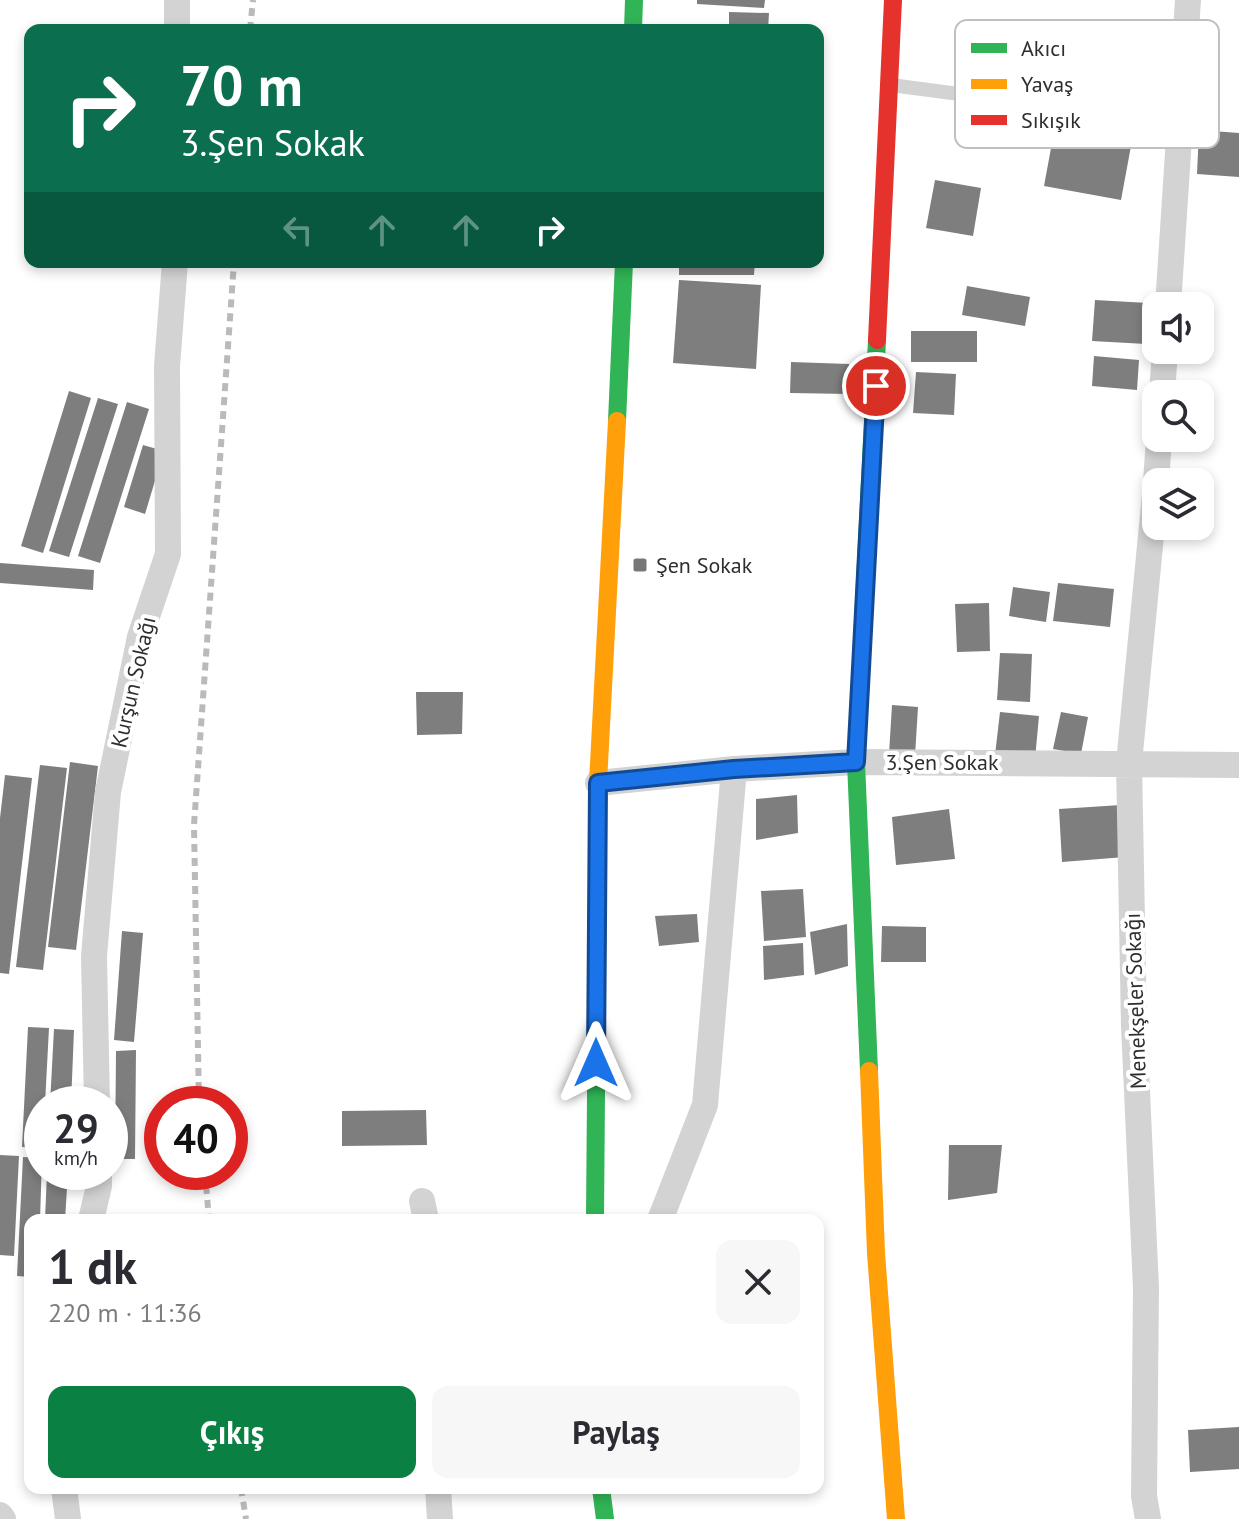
<!DOCTYPE html>
<html lang="tr">
<head>
<meta charset="utf-8">
<style>
	:root { --surface:#fff; --page:#f7f7f7; --text:#2b2b33; --muted:#7c7c81; --accent:#0b8043 }
	body { margin:0; font-family:"PT Sans",sans-serif; background:var(--page); color:var(--text); height:100vh; display:flex; flex-direction:column; font-size:30px; white-space:nowrap }
	* { box-sizing:border-box; margin:0 }
	p { font-size:26px; color:var(--muted) }
	.icon { flex:none; width:44px; height:44px; fill:none; stroke:currentColor; stroke-width:2; stroke-linecap:round; stroke-linejoin:round }
	.map { position:relative; flex:1; overflow:hidden }
	.details { position:absolute; left:24px; top:1214px; width:800px; height:280px; display:flex; flex-direction:column; background:var(--surface); border-radius:16px; box-shadow:0 4px 12px #0003 }
	.details>* { flex:none }
	.hud { position:absolute; left:24px; top:24px; width:800px; height:244px; border-radius:16px; box-shadow:0 4px 12px #0003; background:#0b6e4f; color:#fff; overflow:hidden }
	.controls { position:absolute; left:1142px; top:292px; display:grid; gap:16px }
	.controls a { display:grid; place-items:center; width:72px; height:72px; border-radius:16px; background:var(--surface); box-shadow:0 4px 12px #0003; font-size:40px }
	.speed { position:absolute; left:24px; top:1086px; display:flex; gap:16px; font-size:40px; font-weight:700; text-align:center }
	.speed>* { display:grid; place-content:center; width:104px; height:104px; border-radius:50%; background:var(--surface); box-shadow:0 4px 12px #0003; line-height:1 }
	.speed small { font-size:20px; font-weight:400 }
	.speed .limit { border:12px solid #d22; background:#fff; color:#111 }
	.pin { position:absolute; display:grid; place-items:center; width:68px; height:68px; color:#fff; margin:-34px; border:4px solid #fff; border-radius:50%; box-shadow:0 2px 8px #0007 }
	.me { position:absolute; width:88px; margin:-44px; rotate:0deg; stroke-linejoin:round; filter:drop-shadow(0 0 6px #0008) }
	.turn { display:flex; align-items:center; gap:28px; height:168px; padding:0 24px; font-size:36px }
	.turn .icon { width:104px; height:104px; stroke-width:2.5 }
	.turn b { display:block; font-size:56px; line-height:68px }
	.lanes { display:flex; align-items:center; height:76px; padding:0 24px; background:#0003; justify-content:center; gap:40px; direction:ltr }
	.lanes .off { opacity:.35 }
	.round { display:grid; place-items:center; flex:none; width:84px; height:84px; border-radius:16px; background:var(--page) }
	.overview { display:flex; align-items:center; justify-content:space-between; height:136px; padding:0 24px }
	h1 { font-size:48px; font-weight:700; line-height:60px }
	.action { display:flex; gap:16px; margin-top:auto; padding:16px 24px }
	.action a { flex:1; height:92px; border-radius:16px; background:var(--accent); color:#fff; font-size:32px; font-weight:700; line-height:92px; text-align:center }
	.action a+a { background:var(--page); color:var(--text) }
	.map>svg:first-child { display:block }
	.building { fill:#7e7e7e }
	.lines { fill:none; stroke-linecap:round; stroke-linejoin:round }
	.lane { stroke:#d3d3d3; stroke-width:14 }
	.street { stroke:#d3d3d3; stroke-width:26 }
	.fast { stroke:#30b455; stroke-width:18 }
	.slow { stroke:#ff9f0a; stroke-width:18 }
	.jam { stroke:#e5322d; stroke-width:18 }
	.rail { stroke:#bababa; stroke-width:6; stroke-dasharray:8 6; stroke-linecap:butt }
	.route-casing { stroke:#114b97; stroke-width:20 }
	.route { stroke:#1a73e8; stroke-width:14 }
	.poi-dot { fill:#777; stroke:#fff; stroke-width:3 }
	.labels { text-anchor:middle; dominant-baseline:central; stroke-width:8; stroke-linejoin:round; paint-order:stroke }
	.poi-label { font-size:22px; fill:#2e2e2e; stroke:#fff; text-anchor:start }
	.street-label { font-size:22px; fill:#2e2e2e; stroke:#fff }
	.key { fill:#fff; stroke:#c0c0c0; stroke-width:2 }
	.key-label { font-size:22px; fill:#2e2e2e }
</style>
</head>
<body>
<div class="map">
<svg width="1239" height="1519" viewBox="0 0 1239 1519">
	<rect width="100%" height="100%" fill="#fff"/>
	<path class="building" d="M697 0H765L764 8 697 4Z
		M729 12 769 13 768 30H729Z
		M1199 130 1239 133V177L1197 174Z
		M1054 132 1131 146 1121 200 1044 186Z
		M935 180 981 188 973 236 926 228Z
		M679 262H755L754 275H679Z
		M679 280 761 285 756 369 673 363Z
		M967 286 1030 297 1025 326 962 315Z
		M1095 300 1148 303 1146 344 1092 341Z
		M911 331H977V362H911Z
		M1094 356 1139 360 1137 390 1092 386Z
		M791 362 849 364 848 394 790 393Z
		M916 372 956 374 954 415 913 413Z
		M69 391 91 398 43 553 21 546Z
		M98 398 118 404 69 557 49 551Z
		M127 402 149 409 100 563 78 556Z
		M143 445 164 451 145 514 124 507Z
		M0 563 94 570 93 590 0 583Z
		M1058 583 1114 589 1110 627 1053 621Z
		M1013 587 1050 592 1046 622 1009 616Z
		M989 603 990 651 957 652 955 604Z
		M1000 653 1032 654 1030 702 997 700Z
		M416 692H463L462 734 417 735Z
		M892 705 918 707 915 756 889 754Z
		M1000 712 1039 716 1035 759 995 755Z
		M1061 712 1088 717 1081 754 1053 749Z
		M70 762 98 766 76 950 48 947Z
		M40 765 67 768 43 970 16 967Z
		M5 775 32 778 9 974 0 973V818Z
		M797 795 798 833 756 840V799Z
		M1121 805 1125 857 1062 862 1059 809Z
		M949 809 955 859 896 865 892 817Z
		M803 889 806 937 764 941 761 891Z
		M697 914 699 942 659 946 655 916Z
		M847 924 848 966 815 975 810 932Z
		M882 926 926 927V962H881Z
		M122 931 143 933 134 1042 114 1040Z
		M803 943 804 975 764 980 763 946Z
		M28 1027 49 1028 45 1104H42V1148L22 1147Z
		M54 1029 74 1030 71 1104H50Z
		M136 1050 135 1159H115L116 1051Z
		M426 1110 427 1145 342 1146V1111Z
		M949 1145H1002L997 1193 948 1200Z
		M0 1155 19 1156 14 1256 0 1255Z
		M23 1157 42 1158 40 1220H30V1277L17 1276Z
		M47 1172H68L65 1220H45Z
		M1239 1427V1469L1190 1472 1188 1430Z"/>
	<g class="lines">
		<path class="lane" d="M891 85 1020 102 1099 108 1126 92 1154 70H1185"/>
		<path class="street" d="M177 0V30
			M1168 306 1188 0
			M1162 394 1165 350
			M1156 482 1159 438
			M598 783 734 769 856 762 1239 765
			M97 1104 94 956 108 792 140 637 168 554 167 366 175 262
			M422 1201 426 1220
			M91 1220 99 1186V1172
			M660 1220 705 1105 734 769
			M64 1488 68 1519
			M438 1488 440 1519
			M0 1515 3 1519
			M1148 1519 1144 1496 1146 1288 1134 1026 1129 763 1156 484"/>
		<path class="fast" d="M633 30 634 0
			M617 421 624 262
			M869 1071 856 762 877 340
			M595 1220 598 841
			M601 1488 605 1519"/>
		<path class="slow" d="M598 841V783L617 421
			M869 1071 876 1253 896 1519"/>
		<path class="jam" d="M877 340 893 0"/>
		<path class="rail" d="M250 30 253 0
			M199 1104 194 825 234 262
			M205 1172 209 1220
			M241 1488 246 1519"/>
	</g>
	<g class="lines">
		<defs>
			<path id="route" d="M596 1063 598 783 734 769 856 762 876 386"/>
		</defs>
		<use href="#route" class="route-casing"/>
		<use href="#route" class="route"/>
	</g>
	<rect class="poi-dot" x="632" y="557" width="16" height="16" rx="4"/>
	<g class="labels">
		<g class="poi-label">
			<text x="656" y="565">Şen Sokak</text>
		</g>
		<g class="street-label">
			<text transform="translate(133 682) rotate(-77)">Kurşun Sokağı</text>
			<text x="942" y="762">3.Şen Sokak</text>
			<text transform="translate(1135 1001) rotate(-92)">Menekşeler Sokağı</text>
		</g>
	</g>
	<rect x="955" y="20" width="264" height="128" rx="12" class="key"/>
	<rect x="971" y="43" width="36" height="10" fill="#30b455"/>
	<rect x="971" y="79" width="36" height="10" fill="#ff9f0a"/>
	<rect x="971" y="115" width="36" height="10" fill="#e5322d"/>
	<g class="key-label">
		<text x="1021" y="56">Akıcı</text>
		<text x="1021" y="92">Yavaş</text>
		<text x="1021" y="128">Sıkışık</text>
	</g>
</svg>
<div class="controls">
<a><svg class="icon" aria-label="sound" viewBox="0 0 24 24"><path d="M4 9h4l5-4v14l-5-4H4zM17 9q2 3 0 6"/></svg></a>
<a><svg class="icon" aria-label="search" viewBox="0 0 24 24"><circle cx="10" cy="10" r="6"/><path d="M15 15l6 6"/></svg></a>
<a><svg class="icon" aria-label="layers" viewBox="0 0 24 24"><path d="M12 4l9 5-9 5-9-5zM3 14l9 5 9-5"/></svg></a>
</div>
<div class="speed"><div>29<small>km/h</small></div><div class="limit">40</div></div>
<div class="pin" style="left:876px;top:386px;background:#d93025"><svg class="icon" aria-label="arrive" viewBox="0 0 24 24"><path d="M6 21V4h12l-3 4 3 4H6"/></svg></div>
<svg class="me" style="left:596px;top:1063px" viewBox="-20 -20 40 40"><path d="M0-17L14 15 0 8-14 15z" fill="#1a73e8" stroke="#fff" stroke-width="4"/></svg>
<div class="hud">
<div class="turn"><svg class="icon" aria-label="right" viewBox="0 0 24 24"><path d="M7 20v-9h11M14 6l5 5-5 5"/></svg><div><b>70 m</b>3.Şen Sokak</div></div>
<div class="lanes"><svg class="icon off" aria-label="left" viewBox="0 0 24 24"><path d="M17 20v-9H6M10 6l-5 5 5 5"/></svg><svg class="icon off" aria-label="ahead" viewBox="0 0 24 24"><path d="M12 20V5M6 11l6-6 6 6"/></svg><svg class="icon off" aria-label="ahead" viewBox="0 0 24 24"><path d="M12 20V5M6 11l6-6 6 6"/></svg><svg class="icon" aria-label="right" viewBox="0 0 24 24"><path d="M7 20v-9h11M14 6l5 5-5 5"/></svg></div>
</div>
<section class="details">
<div class="overview"><div><h1>1 dk</h1><p>220 m · 11:36</p></div><a class="round"><svg class="icon" aria-label="close" viewBox="0 0 24 24"><path d="M6 6l12 12M18 6L6 18"/></svg></a></div>
<div class="action"><a>Çıkış</a><a>Paylaş</a></div>
</section>
</div>
</body>
</html>
